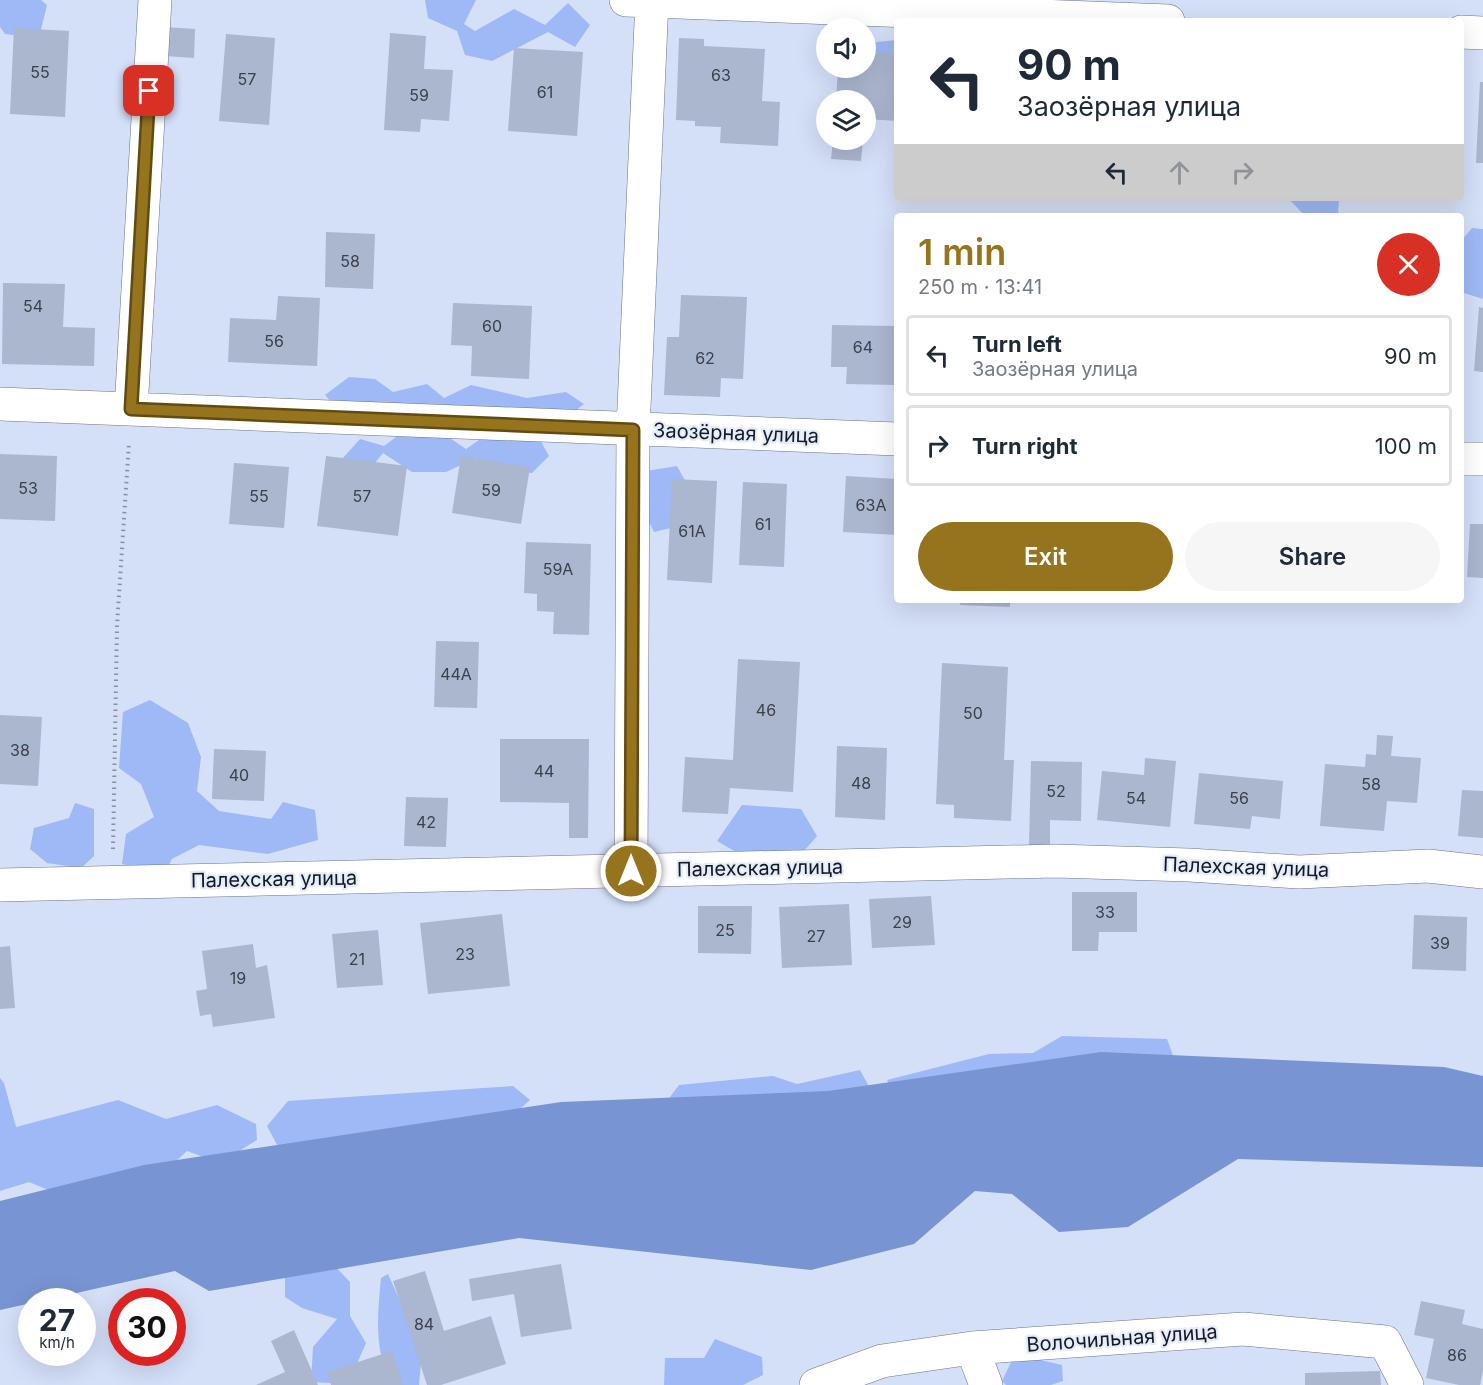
<!DOCTYPE html>
<html lang="en">
<head>
<meta charset="utf-8">
<style>
	:root { --surface:#fff; --page:#f6f6f7; --text:#1f2937; --muted:#747a83; --line:#e0e1e3; --accent:#96741d }
	body { margin:0; font-family:Inter,sans-serif; background:var(--page); color:var(--text); height:100vh; display:flex; flex-direction:column; font-size:22px; white-space:nowrap }
	* { box-sizing:border-box; margin:0 }
	p { font-size:20px; color:var(--muted) }
	.icon { flex:none; width:33px; height:33px; fill:none; stroke:currentColor; stroke-width:2; stroke-linecap:round; stroke-linejoin:round }
	.map { position:relative; flex:1; overflow:hidden }
	.side { position:absolute; left:894px; top:213px; width:570px; height:390px; display:flex; flex-direction:column; background:var(--surface); border-radius:6px; box-shadow:0 6px 24px #0002 }
	.side>* { flex:none }
	.guide { position:absolute; left:894px; top:18px; width:570px; height:183px; border-radius:6px; box-shadow:0 6px 24px #0002; background:#fff; color:var(--text); overflow:hidden }
	.tools { position:absolute; left:816px; top:18px; display:grid; gap:12px }
	.tools a { display:grid; place-items:center; width:60px; height:60px; border-radius:50%; background:var(--surface); box-shadow:0 6px 24px #0002; font-size:30px }
	.speed { position:absolute; left:18px; top:1288px; display:flex; gap:12px; font-size:30px; font-weight:700; text-align:center }
	.speed>* { display:grid; place-content:center; width:78px; height:78px; border-radius:50%; background:var(--surface); box-shadow:0 6px 24px #0002; line-height:1 }
	.speed small { font-size:15px; font-weight:400 }
	.speed .limit { border:9px solid #d22; background:#fff; color:#111 }
	.pin { position:absolute; display:grid; place-items:center; width:51px; height:51px; color:#fff; margin:-26px; border-radius:12px; box-shadow:0 3px 9px #0006 }
	.me { position:absolute; width:66px; margin:-33px; rotate:0deg; stroke-linejoin:round; filter:drop-shadow(0 0 4px #0008) }
	.turn { display:flex; align-items:center; gap:21px; height:126px; padding:0 24px; font-size:27px }
	.turn .icon { width:78px; height:78px; stroke-width:2.5 }
	.turn b { display:block; font-size:42px; line-height:51px }
	.lanes { display:flex; align-items:center; height:57px; padding:0 24px; background:#0003; justify-content:center; gap:30px; direction:ltr }
	.lanes .off { opacity:.35 }
	.round { display:grid; place-items:center; flex:none; width:63px; height:63px; border-radius:32px; background:var(--page) }
	.head { display:flex; align-items:center; justify-content:space-between; height:102px; padding:0 24px }
	h1 { font-size:36px; font-weight:600; line-height:45px; color:var(--accent) }
	.button { display:flex; gap:12px; margin-top:auto; padding:12px 24px }
	.button a { flex:1; height:69px; border-radius:36px; background:var(--accent); color:#fff; font-size:24px; font-weight:600; line-height:69px; text-align:center }
	.button a+a { background:var(--page); color:var(--text) }
	ul { padding:0; list-style:none }
	li { display:flex; align-items:center; gap:18px; height:81px; margin:0 12px 9px; padding:0 12px; border:3px solid var(--line); border-radius:6px }
	li div { flex:1 }
	li b { display:block; font-size:22px }
	li em { font-style:normal }
	.map>svg:first-child { display:block }
	.green { fill:#9eb9f6 }
	.water { fill:#7994d2 }
	.building { fill:#abb6cf }
	.lines { fill:none; stroke-linecap:round; stroke-linejoin:round }
	.minor-casing { stroke:#6a748a; stroke-width:34 }
	.path { stroke:#878fa2; stroke-width:4; stroke-dasharray:1.5 4.5; stroke-linecap:butt }
	.minor { stroke:#fff; stroke-width:33 }
	.route-casing { stroke:#624b13; stroke-width:15 }
	.route { stroke:#96741d; stroke-width:10 }
	.labels { text-anchor:middle; dominant-baseline:central; stroke-width:4.5; stroke-linejoin:round; paint-order:stroke }
	.number-label { font-size:16px; fill:#3a404c }
	.street-label { font-size:20px; fill:#151921; stroke:#e5ecfc }
</style>
</head>
<body>
<div class="map">
<svg width="1483" height="1385" viewBox="0 0 1483 1385">
	<rect width="100%" height="100%" fill="#d4dff8"/>
	<path class="green" d="M0 0H41L47 5 39 38 5 34 0 27Z
		M425 0H476L464 24 475 31 514 9 545 25 568 3 590 25 575 47 548 32 492 61 465 55 457 31 428 18Z
		M897 40V74L884 77 866 55V43Z
		M1288 198H1339L1338 216H1305Z
		M1472 228 1483 229V299L1461 292V241Z
		M349 377 375 379 393 392 427 384 444 398 471 385 527 398 566 392 584 404 565 419 340 412 325 395Z
		M404 431 444 434 466 449 492 431 538 436 549 456 532 473 491 470 476 458 446 472H412L383 453 366 474 342 459 360 439 384 446Z
		M677 466 689 488 675 527 654 532 637 498 646 471Z
		M150 700 188 723 201 757 197 791 219 811 271 819 283 802 315 810 318 840 268 854 199 845 172 859 164 874 122 864 126 834 154 817 141 784 119 768 123 712Z
		M75 803 94 809V856L81 868 47 863 30 849 34 828 69 818Z
		M742 805 801 809 817 836 803 852H736L717 841Z
		M1062 1036 1167 1039 1175 1061 897 1099 887 1080 989 1054 1033 1053Z
		M860 1070 872 1092 657 1114 679 1085 773 1076 797 1084Z
		M0 1078 4 1083 16 1127 118 1100 166 1119 217 1105 256 1124 257 1140 220 1163 187 1151 161 1175 65 1197 29 1182 0 1191Z
		M513 1086 530 1100 507 1120 283 1156 267 1126 288 1101Z
		M329 1260 350 1282V1316L366 1343 348 1384 311 1382 313 1347 337 1319 302 1308 285 1297V1270Z
		M388 1274 422 1351 419 1385H395C372 1356 378 1312 381 1278Z
		M715 1339 762 1357 763 1375 743 1385H664L665 1358H704Z
		M1015 1354 1062 1365 1063 1381 1051 1385H1006L1002 1381Z"/>
	<path class="water" d="M1101 1052 1444 1067 1483 1076V1167L1238 1159 1128 1227 1059 1232 1012 1194 975 1191 914 1244 811 1270 519 1238 209 1291 175 1271 0 1310V1201L144 1165 561 1102 828 1091Z"/>
	<path class="building" d="M166 27 195 29 194 58 165 56Z
		M14 28 69 31 65 117 10 114Z
		M390 33 426 36 424 69 453 70 449 121 421 119 420 132 384 130Z
		M226 34 275 38 269 125 219 121Z
		M679 38 704 39V46L765 49 762 101 780 102 778 146 720 143 721 127 695 126V121L676 120Z
		M514 48 583 52 577 136 508 131Z
		M866 52 897 54V121L866 119V100H836L838 68H866Z
		M1480 82H1483V163H1476Z
		M833 140H863L861 161 831 159Z
		M326 232 375 234 373 289 325 287Z
		M3 283 65 284 63 327 95 328 94 366 2 364Z
		M681 295 747 297 743 379 721 378 720 397 664 395 667 337H679Z
		M278 296 320 298 317 366 228 362 230 318 276 320Z
		M453 303 532 306 529 379 471 376 472 346 451 345Z
		M1479 307 1483 308V372L1474 371Z
		M832 325 896 326 895 385 846 384 847 367H831Z
		M0 454 57 456 55 521 0 519Z
		M326 456 407 466 398 536 317 526Z
		M461 456 530 467 521 524 452 513Z
		M234 463 289 467 284 528 229 524Z
		M846 476 897 479V535L843 532Z
		M672 479 717 481 712 583 667 580Z
		M743 482 787 484 784 567 739 565Z
		M1470 524H1483V578L1467 577Z
		M526 542 591 544 589 635 553 634 554 612 537 611V594L524 593Z
		M960 600H1010V607L960 605Z
		M436 641 479 642 477 708 434 707Z
		M738 659 800 662 793 792 730 788 728 814 682 812 685 757 733 760Z
		M942 663 1008 667 1004 760H1014L1011 821 954 818V805L936 804Z
		M0 715 42 717 38 786 0 784Z
		M1377 735 1393 736 1391 756 1421 758 1417 803 1387 801 1384 831 1320 826 1325 764 1365 767 1366 754 1376 755Z
		M500 739H589L588 838H569V803L500 802Z
		M837 746 887 748 885 820 835 817Z
		M214 749 266 751 264 801 212 799Z
		M1145 758 1176 761 1170 827 1097 820 1102 771 1144 775Z
		M1031 761 1082 762 1081 821 1050 820V847H1029Z
		M1199 773 1283 781 1280 819 1252 816 1250 829 1194 824Z
		M1462 790 1483 791V838L1458 836Z
		M406 797 448 798 446 847 404 846Z
		M1072 892H1137V932H1099L1098 951H1072Z
		M931 896 935 945 872 948 869 899Z
		M849 904 852 965 782 968 779 907Z
		M698 906H752L751 954 698 953Z
		M502 914 510 986 428 994 420 923Z
		M1414 915 1467 917 1466 971 1412 969Z
		M378 930 383 985 337 988 332 934Z
		M253 944 256 968 267 965 275 1018 213 1027 211 1014 200 1016 196 991 207 989 202 951Z
		M10 946 15 1008 0 1009V947Z
		M561 1264 572 1329 521 1337 514 1294 472 1301 469 1279Z
		M425 1271 444 1331 491 1316 506 1364 441 1385H427L393 1281Z
		M1421 1301 1465 1310 1462 1324 1483 1329V1371L1480 1385H1459L1426 1378 1434 1339 1414 1335Z
		M294 1330 318 1385H256L285 1372 271 1341Z
		M392 1351 403 1385H331L327 1372Z
		M1380 1371 1381 1385H1305V1373Z"/>
	<g class="lines">
		<defs>
			<path id="minor" d="M626 0 1168 21
				M1461 32 1483 33
				M0 404 897 439
				M131 409 155 0
				M1461 459H1483
				M631 871 633 430 652 0
				M0 885 1055 861 1189 865 1299 872 1428 866 1483 872
				M972 1348 986 1385
				M816 1385 882 1361 972 1348 1243 1329 1385 1342 1407 1385"/>
		</defs>
		<use href="#minor" class="minor-casing"/>
		<path class="path" d="M113 849 117 625 129 443"/>
		<use href="#minor" class="minor"/>
	</g>
	<g class="lines">
		<defs>
			<path id="route" d="M149 91 131 409 633 430 631 871"/>
		</defs>
		<use href="#route" class="route-casing"/>
		<use href="#route" class="route"/>
	</g>
	<g class="labels">
		<g class="number-label">
			<text x="40" y="72">55</text>
			<text x="721" y="75">63</text>
			<text x="247" y="79">57</text>
			<text x="545" y="92">61</text>
			<text x="419" y="95">59</text>
			<text x="350" y="261">58</text>
			<text x="33" y="306">54</text>
			<text x="492" y="326">60</text>
			<text x="274" y="341">56</text>
			<text x="863" y="347">64</text>
			<text x="705" y="358">62</text>
			<text x="28" y="488">53</text>
			<text x="491" y="490">59</text>
			<text x="259" y="496">55</text>
			<text x="362" y="496">57</text>
			<text x="871" y="505">63А</text>
			<text x="763" y="524">61</text>
			<text x="692" y="531">61А</text>
			<text x="558" y="569">59А</text>
			<text x="456" y="674">44А</text>
			<text x="766" y="710">46</text>
			<text x="973" y="713">50</text>
			<text x="20" y="750">38</text>
			<text x="544" y="771">44</text>
			<text x="239" y="775">40</text>
			<text x="861" y="783">48</text>
			<text x="1371" y="784">58</text>
			<text x="1056" y="791">52</text>
			<text x="1136" y="798">54</text>
			<text x="1239" y="798">56</text>
			<text x="426" y="822">42</text>
			<text x="1105" y="912">33</text>
			<text x="902" y="922">29</text>
			<text x="725" y="930">25</text>
			<text x="816" y="936">27</text>
			<text x="1440" y="943">39</text>
			<text x="465" y="954">23</text>
			<text x="357" y="959">21</text>
			<text x="238" y="978">19</text>
			<text x="424" y="1324">84</text>
			<text x="1457" y="1355">86</text>
		</g>
		<g class="street-label">
			<text transform="translate(736 433) rotate(2)">Заозёрная улица</text>
			<text transform="translate(1246 867) rotate(2)">Палехская улица</text>
			<text transform="translate(760 868) rotate(-1)">Палехская улица</text>
			<text transform="translate(274 879) rotate(-1)">Палехская улица</text>
			<text transform="translate(1122 1338) rotate(-4)">Волочильная улица</text>
		</g>
	</g>
</svg>
<div class="tools">
<a><svg class="icon" aria-label="sound" viewBox="0 0 24 24"><path d="M4 9h4l5-4v14l-5-4H4zM17 9q2 3 0 6"/></svg></a>
<a><svg class="icon" aria-label="layers" viewBox="0 0 24 24"><path d="M12 4l9 5-9 5-9-5zM3 14l9 5 9-5"/></svg></a>
</div>
<div class="speed"><div>27<small>km/h</small></div><div class="limit">30</div></div>
<div class="pin" style="left:149px;top:91px;background:#d93025"><svg class="icon" aria-label="arrive" viewBox="0 0 24 24"><path d="M6 21V4h12l-3 4 3 4H6"/></svg></div>
<svg class="me" style="left:631px;top:871px" viewBox="-20 -20 40 40"><circle r="17" fill="#96741d" stroke="#fff" stroke-width="3"/><path d="M0-11L8 9 0 5-8 9z" fill="#fff"/></svg>
<div class="guide">
<div class="turn"><svg class="icon" aria-label="left" viewBox="0 0 24 24"><path d="M17 20v-9H6M10 6l-5 5 5 5"/></svg><div><b>90 m</b>Заозёрная улица</div></div>
<div class="lanes"><svg class="icon" aria-label="left" viewBox="0 0 24 24"><path d="M17 20v-9H6M10 6l-5 5 5 5"/></svg><svg class="icon off" aria-label="ahead" viewBox="0 0 24 24"><path d="M12 20V5M6 11l6-6 6 6"/></svg><svg class="icon off" aria-label="right" viewBox="0 0 24 24"><path d="M7 20v-9h11M14 6l5 5-5 5"/></svg></div>
</div>
<section class="side">
<div class="head"><div><h1>1 min</h1><p>250 m · 13:41</p></div><a class="round" style="background:#d93025;color:#fff"><svg class="icon" aria-label="close" viewBox="0 0 24 24"><path d="M6 6l12 12M18 6L6 18"/></svg></a></div>
<ul>
<li><svg class="icon" aria-label="left" viewBox="0 0 24 24"><path d="M17 20v-9H6M10 6l-5 5 5 5"/></svg><div><b>Turn left</b><p>Заозёрная улица</p></div><em>90 m</em></li>
<li><svg class="icon" aria-label="right" viewBox="0 0 24 24"><path d="M7 20v-9h11M14 6l5 5-5 5"/></svg><div><b>Turn right</b></div><em>100 m</em></li>
</ul>
<div class="button"><a>Exit</a><a>Share</a></div>
</section>
</div>
</body>
</html>
